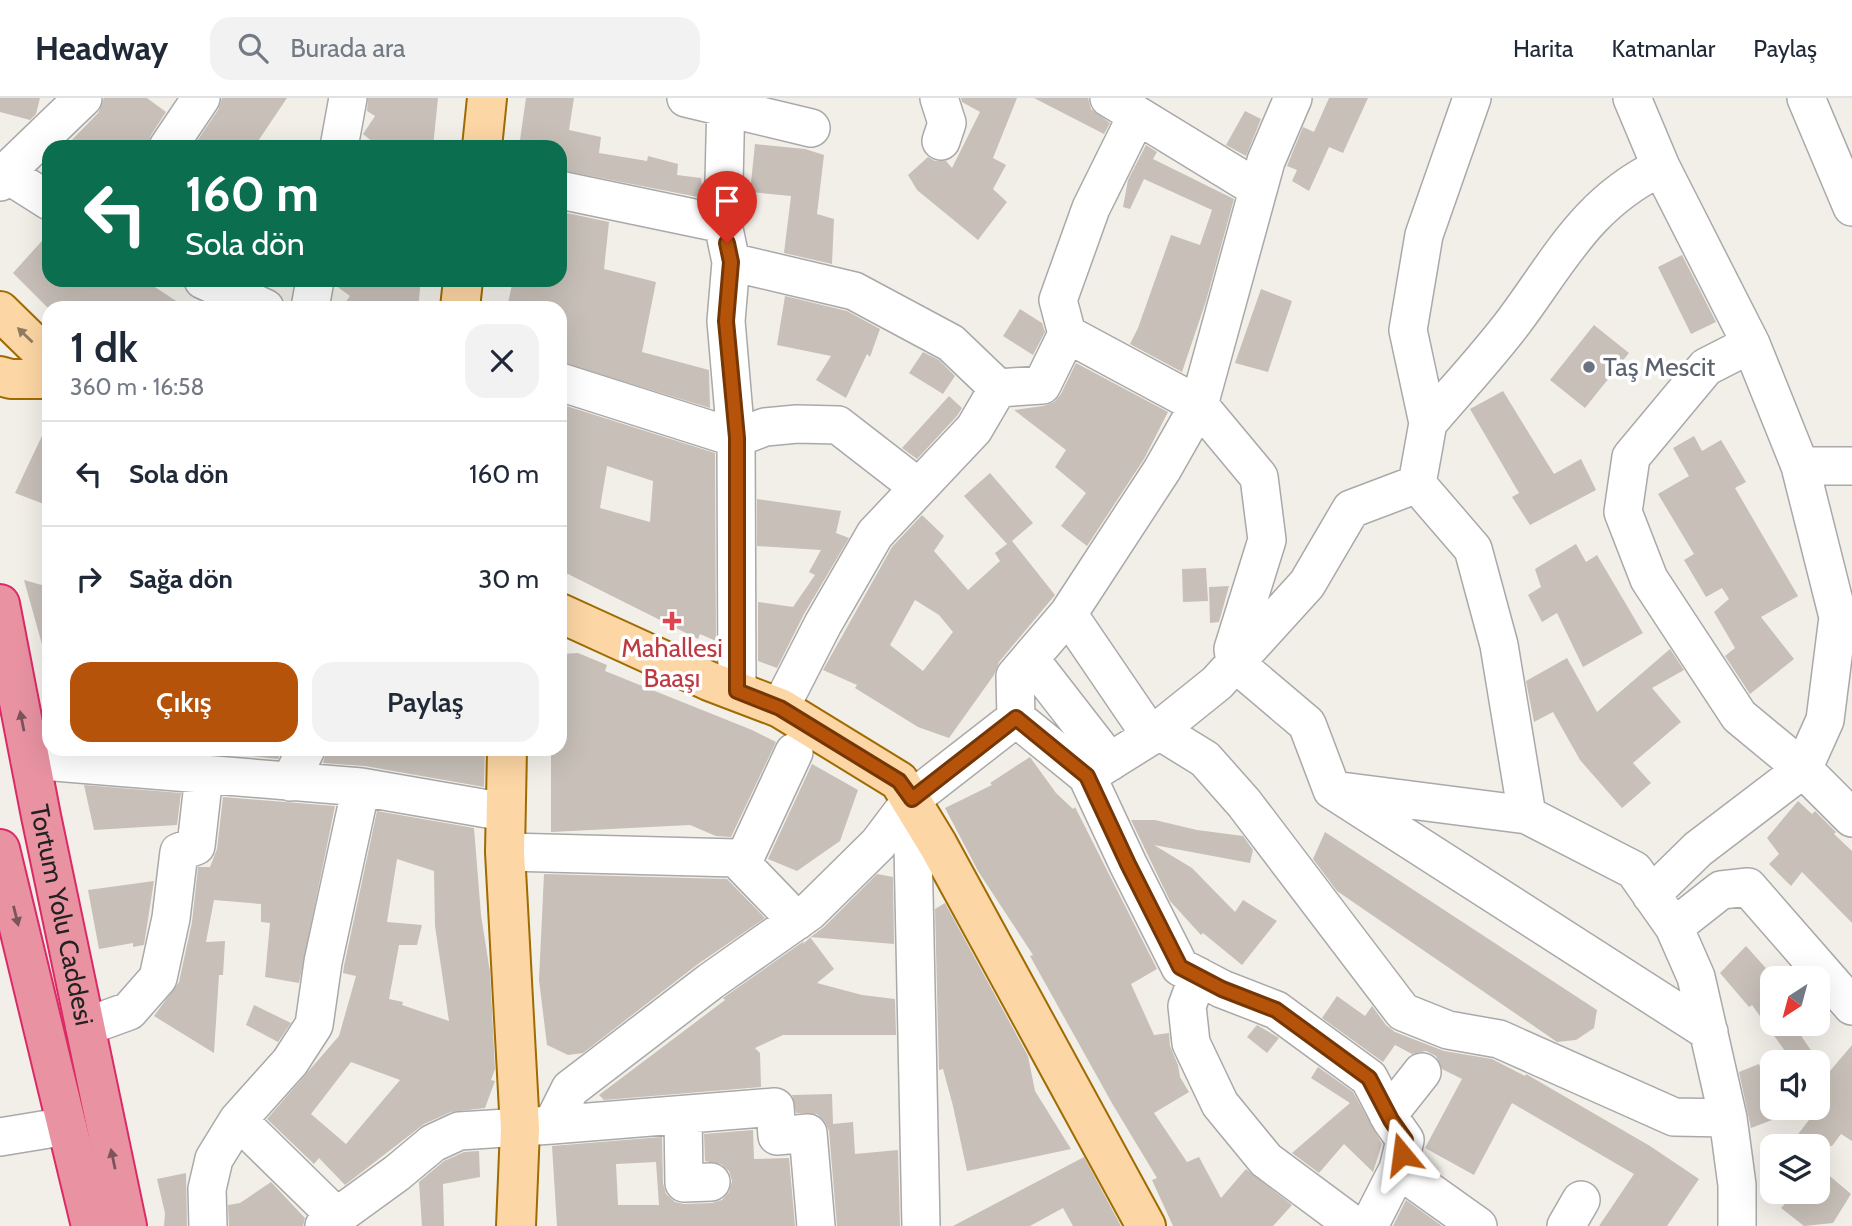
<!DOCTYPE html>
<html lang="tr">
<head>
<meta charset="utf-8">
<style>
	:root { --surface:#fff; --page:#f2f2f3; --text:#1f2937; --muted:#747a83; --line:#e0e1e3; --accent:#b45309 }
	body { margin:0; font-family:Cabin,sans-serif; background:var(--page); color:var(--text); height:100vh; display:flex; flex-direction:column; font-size:26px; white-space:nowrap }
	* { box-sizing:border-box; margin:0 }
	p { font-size:23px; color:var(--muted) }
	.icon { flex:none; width:38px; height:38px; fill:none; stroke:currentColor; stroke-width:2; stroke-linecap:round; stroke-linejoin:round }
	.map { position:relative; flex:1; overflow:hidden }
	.drawer { position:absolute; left:42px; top:203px; width:525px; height:455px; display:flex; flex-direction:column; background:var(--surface); border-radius:21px; box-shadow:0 7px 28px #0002 }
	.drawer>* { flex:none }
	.banner { position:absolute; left:42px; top:42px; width:525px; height:147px; border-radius:21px; box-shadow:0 7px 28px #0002; background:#0b6e4f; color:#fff; overflow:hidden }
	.needle { width:46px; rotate:216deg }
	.controls { position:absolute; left:1760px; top:868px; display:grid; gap:14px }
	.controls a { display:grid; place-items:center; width:70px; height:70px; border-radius:14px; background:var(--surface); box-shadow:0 7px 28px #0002; font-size:35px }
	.pin { position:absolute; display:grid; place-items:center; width:60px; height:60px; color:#fff; margin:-72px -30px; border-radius:50% 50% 50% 0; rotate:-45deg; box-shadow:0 0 7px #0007 }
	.pin .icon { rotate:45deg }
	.me { position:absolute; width:77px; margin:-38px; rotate:344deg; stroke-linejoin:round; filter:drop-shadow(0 0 5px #0008) }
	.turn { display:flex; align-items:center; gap:24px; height:147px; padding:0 28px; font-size:32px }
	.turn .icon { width:91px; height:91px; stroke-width:2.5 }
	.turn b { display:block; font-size:49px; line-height:60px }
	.round { display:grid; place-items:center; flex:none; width:74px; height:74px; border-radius:21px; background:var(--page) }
	.overview { display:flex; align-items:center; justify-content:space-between; height:119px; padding:0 28px }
	h1 { font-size:42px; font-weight:600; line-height:52px }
	.button { display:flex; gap:14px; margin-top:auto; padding:14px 28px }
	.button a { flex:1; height:80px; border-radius:21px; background:var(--accent); color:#fff; font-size:28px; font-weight:600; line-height:80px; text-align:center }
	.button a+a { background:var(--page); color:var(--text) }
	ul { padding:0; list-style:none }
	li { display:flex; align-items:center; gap:21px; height:105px; padding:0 28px; border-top:2px solid var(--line) }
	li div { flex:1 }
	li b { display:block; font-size:26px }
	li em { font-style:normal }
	header { display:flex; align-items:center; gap:42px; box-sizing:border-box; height:98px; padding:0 35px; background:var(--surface); border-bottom:2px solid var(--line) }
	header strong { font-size:33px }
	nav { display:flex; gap:38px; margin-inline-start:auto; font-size:24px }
	.search { width:490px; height:63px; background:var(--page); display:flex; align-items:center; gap:18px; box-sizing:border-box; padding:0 24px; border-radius:21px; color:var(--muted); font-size:26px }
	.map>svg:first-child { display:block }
	.building { fill:#c7bfb8; fill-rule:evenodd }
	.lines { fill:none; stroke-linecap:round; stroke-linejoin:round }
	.minor-casing { stroke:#a9a9a9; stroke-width:40 }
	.major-casing { stroke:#a06b00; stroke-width:42 }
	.highway-casing { stroke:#dc2a67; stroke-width:42 }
	.minor { stroke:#fff; stroke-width:37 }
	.major { stroke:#fcd6a4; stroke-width:38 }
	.highway { stroke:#e892a2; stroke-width:38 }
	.oneway { fill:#8f7c63 }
	.oneway2 { fill:#7b545c }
	.route-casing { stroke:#753606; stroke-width:18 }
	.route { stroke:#b45309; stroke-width:12 }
	.worship-dot { fill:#6b7280; stroke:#fff; stroke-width:2.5 }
	.health-dot { fill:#e0444e; stroke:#fff; stroke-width:2.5 }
	.labels { text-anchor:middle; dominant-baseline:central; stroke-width:7; stroke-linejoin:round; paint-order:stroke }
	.worship-label { font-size:26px; fill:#5b616d; stroke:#fff; text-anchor:start }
	.health-label { font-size:26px; fill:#be3a42; stroke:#fff }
	.street-label { font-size:26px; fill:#222; stroke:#fff }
</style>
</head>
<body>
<header>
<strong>Headway</strong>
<div class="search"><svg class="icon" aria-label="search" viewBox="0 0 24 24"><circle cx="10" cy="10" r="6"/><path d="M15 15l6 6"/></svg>Burada ara</div>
<nav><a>Harita</a><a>Katmanlar</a><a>Paylaş</a></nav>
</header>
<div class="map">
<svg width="1852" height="1128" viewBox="0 0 1852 1128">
	<rect width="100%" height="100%" fill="#f2efe9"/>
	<path class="building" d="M0 0H40L36 16 30 22 0 14Z
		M104 0H147L166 14 151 37 147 49H65L98 15Z
		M222 0H287L254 49H193L218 12Z
		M368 0H438L433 49H379L363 36 375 18 367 13Z
		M526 0H574L569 32 601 39 599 55 647 63 648 58 678 66 677 77 701 80 703 100 560 72V49H519Z
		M961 0H1017L993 60 1006 67 993 91 1007 104 978 142 917 92 908 77 928 59 935 63H946L952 70 980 14 962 4Z
		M1034 0H1088L1091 11 1110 25 1104 36Z
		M1329 0H1368L1343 55 1329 49 1309 93 1292 83 1297 72 1287 68 1303 29 1314 34Z
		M1245 13 1261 21 1246 58 1226 47Z
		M755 46 805 51 824 57 817 116 834 121 832 166 784 155 791 98 750 94Z
		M1146 47 1157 54 1153 61 1234 101 1206 203 1182 274 1130 246 1138 230 1171 137 1200 147 1212 112 1144 81 1130 111 1123 109 1128 82Z
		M562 114 609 124 604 171 656 184 642 254 709 272 710 310 560 264V210H507L513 182H560Z
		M49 135V182H144L187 210 49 211 13 175Z
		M1682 157 1716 224 1691 236 1658 169Z
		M335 182H421L418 210H341L350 198 335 187Z
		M1261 191 1292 203 1268 274 1235 265Z
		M785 198 847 213 880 231 870 259 867 256 846 300 816 282 831 258 777 247Z
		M1020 211 1042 225 1045 234 1033 257 1003 238Z
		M1594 227 1629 255 1585 310 1550 282Z
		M923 254 939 262 955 278 943 296 909 275Z
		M1076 265 1168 314 1144 361 1087 448 1061 428 1086 395 1055 369 1066 352 1014 312 1043 308 1054 304 1061 296Z
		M1503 293 1554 376 1581 361 1596 392 1530 427 1512 399 1519 395 1470 311Z
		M949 298 962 310 957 318 917 361 902 350Z
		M560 306 715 355 716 543 700 536 698 541 560 472ZM607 368 653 383 650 424 600 410Z
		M49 323V408L15 395Z
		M1694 338 1702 353 1721 342 1746 384 1735 390 1798 498 1761 519 1794 561 1750 596 1725 558 1735 550 1714 514 1729 501 1722 490 1706 499 1684 462 1694 456 1658 396 1689 378 1673 350Z
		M990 375 1033 425 1012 443 1055 497 999 564 994 577 949 640 918 629 855 590 857 587 823 572 892 449 922 417 944 438 934 453 968 492 1000 463 995 455 1007 446 964 398ZM915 502 939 517 953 534 923 573 890 547Z
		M757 401 841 413 836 435 849 440 804 516 777 570 758 563V504L793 509 815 477 809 474 821 452 757 448Z
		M1576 446 1586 464 1597 457 1643 535 1583 569 1557 515 1542 524 1528 497 1541 489 1535 471Z
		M1206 470 1208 503 1183 504 1182 471Z
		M24 482 49 489V549L43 550Z
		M1229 488 1219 524 1210 525 1209 489Z
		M1670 551 1684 572 1652 590 1681 624 1633 665 1651 685 1622 710 1580 662 1553 614 1534 624 1526 583 1567 560 1597 614Z
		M578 555 607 567 605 573 752 632 776 644 731 739 716 738 690 727 551 734V651H560V556Z
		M245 651H283L278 661 244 657Z
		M327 651H485L484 689 365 668 323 665Z
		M1030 659 1056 695 1073 711 1075 709 1157 871 1131 886 1154 937 1169 935 1170 948 1178 967 1180 979 1189 994 1154 1015 1187 1064 1199 1059 1221 1100 1246 1071 1292 1107 1273 1128H1173L1152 1082 1157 1080 1113 1007 1030 858 1033 857 978 773 945 710 992 687 990 685Z
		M812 666 858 692 840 743 797 773 768 761Z
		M84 687 181 695 177 727 94 732Z
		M223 699 335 708 299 885 265 879 270 825 261 824V806L214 802 206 844 225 843 223 877H219L214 955 154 918 179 884 192 824 198 769H210L217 751Z
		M1798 703 1812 716 1815 713 1836 734 1834 736 1852 753V825L1802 774 1791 788 1769 766 1779 756 1767 740Z
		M377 713 474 730 481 817 490 874 495 971 491 982 495 983 485 1010 451 1014 424 1026 345 1087 319 1060 314 1066 267 1021 339 938 356 878 343 875 344 868ZM397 761 434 773 435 828 449 923 402 907 403 904 389 901 399 847H417L422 827 387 824ZM351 964 400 982 346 1046 311 1016Z
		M1131 722H1155L1197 732 1243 738 1253 752 1250 765 1154 747 1192 770 1235 814 1243 802 1277 823 1242 867 1203 835 1201 837 1170 803Z
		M1325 734 1597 912 1594 930 1576 942 1557 944 1337 793 1313 761Z
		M544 776 727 781 765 820 698 866 583 955 568 957 547 947 539 882Z
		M877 776 893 779 894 846 810 839 834 871 817 885 862 897 895 901 896 937H783L755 950 760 955 761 989 604 1002 599 997 725 902 723 900 804 843 803 846 812 838 824 829Z
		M154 783 144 847 133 849V845L99 851 88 792Z
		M945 805 1028 958 1035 993 1071 1051 967 1073 953 1008 943 971 939 972 935 811Z
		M1746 848 1773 878V926H1793L1819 964H1793L1752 907 1749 909 1720 875Z
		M1337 898 1365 918 1372 908 1386 927 1395 934 1444 953 1492 961 1525 978 1526 976 1650 1048 1699 1081 1667 1128H1599L1634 1076 1512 1005 1474 1077 1425 1050 1462 981 1442 971 1436 958 1426 953 1412 956 1395 947 1383 964 1322 920Z
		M254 907 291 925 278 944 246 927Z
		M1257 927 1279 940 1267 955 1247 939Z
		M1852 947V1043L1841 1036 1832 1048H1789L1825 1001 1818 1003V987Z
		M1759 966 1773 1000V1010H1777L1780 1019 1751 1030 1739 974Z
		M1318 969 1353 994 1382 1046 1373 1074 1344 1046 1319 1075 1292 1055 1350 1005 1311 980Z
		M832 996 833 1026 853 1024 855 1056 898 1052 900 1128H837L829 1033 825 1024 817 1016 796 1015 792 997Z
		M753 1032 754 1061 789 1060 795 1128H557L552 1048 662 1039 663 1085 666 1096 675 1104 684 1106 712 1105 722 1102 729 1094 732 1083 729 1073 721 1066 705 1063 704 1036ZM656 1064 659 1107H618L616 1066Z
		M479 1053 480 1079 443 1086 444 1128H422L419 1084 444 1063 464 1054Z
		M1084 1059 1121 1128H1073L1063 1110 1030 1128H953Z
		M1818 1068 1851 1096 1833 1125 1804 1128 1781 1110 1796 1094H1818Z
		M186 1075 187 1128H164L165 1115 157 1081Z
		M271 1084 305 1120 303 1128H229L228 1107 240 1105Z
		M1406 1102 1442 1128H1393Z"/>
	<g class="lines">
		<defs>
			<path id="minor" d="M686 0 811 30
				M726 0 723 126 731 164 726 223 736 340 737 593
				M939 0 947 25 941 43
				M1109 0 1137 17
				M1632 0 1661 69 1751 246 1800 368 1838 519 1825 622 1803 671 1698 751 1651 797
				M1806 0 1852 109
				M168 49 201 0
				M339 49 348 0
				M0 75H5L49 103
				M0 84 5 75 83 0
				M560 92 723 126
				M731 164 854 193 951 245 998 290
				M203 182 265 210
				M310 210 315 182
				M1067 236 1199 307 1259 379 1267 442 1233 551 1235 565 1307 626 1332 692 1709 934
				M1751 246 1706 269 1631 359 1623 414 1649 481 1739 618 1803 671 1852 720
				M560 284 736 340 765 329 797 326 838 327 918 389
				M1428 325C1457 291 1488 258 1515 222 1561 160 1587 105 1661 69
				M1800 368H1852
				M1417 386 1428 325 1408 232 1424 137 1472 0
				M1417 386 1473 451 1499 547 1527 717
				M1068 516 1151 638
				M1030 561 1110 664
				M780 610 823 526 875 436 974 331 998 290 1042 287 1067 236 1058 202 1091 110 1137 17 1258 91
				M1016 620 1015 578 1068 516 1162 372 1199 307 1266 63 1293 0
				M1158 632 1205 661 1244 705 1403 914 1448 932 1499 941 1674 1019 1728 1020
				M30 662 361 689
				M1087 678 1151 638 1217 585 1307 486 1351 411 1417 386
				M290 684 306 651
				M1341 693 1527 717 1634 772 1674 829 1696 879 1728 1020 1737 1087V1128
				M912 701 1016 620 1087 678 1128 766 1180 869 1222 891 1276 912 1369 980 1391 1022 1405 1042 1398 1071 1369 1128
				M505 754 736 760 797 823
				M742 766 794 654
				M1674 829 1721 792 1748 789 1852 908
				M1198 878 1187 908 1191 945 1220 1006 1266 1062 1355 1128
				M85 929 129 913 158 880 171 820 179 754 196 748 204 677
				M683 1017 684 1085 711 1084
				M1388 1017 1422 974
				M238 1022 337 1119
				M552 1027 775 1009 777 1038 808 1035 816 1128
				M0 1039 67 1028
				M1398 1071 1478 1128
				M208 1128 207 1091 214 1061 238 1022 290 964 314 927 323 864 361 689 505 714
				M324 1128 397 1075 433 1045 459 1033 552 1027 570 991 711 883 809 814 878 746 912 701 921 1128
				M1566 1128 1581 1102"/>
			<path id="major" d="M482 49 487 0
				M460 210 463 182
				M0 213 49 261
				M0 278 11 281H49
				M560 515 709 583 780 610 899 683 938 747 1146 1128
				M507 651 505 754 520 1031 516 1128"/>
			<g id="highway">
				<path id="s1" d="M0 506 41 718 127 1128"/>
				<path d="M0 751 91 1128"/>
			</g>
		</defs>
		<use href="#minor" class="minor-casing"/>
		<use href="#major" class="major-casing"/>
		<use href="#highway" class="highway-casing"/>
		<use href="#minor" class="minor"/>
		<use href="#major" class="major"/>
		<use href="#highway" class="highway"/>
	</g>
	<defs><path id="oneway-solid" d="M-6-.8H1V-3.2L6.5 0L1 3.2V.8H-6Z" transform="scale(1.75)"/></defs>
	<use class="oneway" href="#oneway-solid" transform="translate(25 237) rotate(-136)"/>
	<g class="oneway2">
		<use href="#oneway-solid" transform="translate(22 623) rotate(-101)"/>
		<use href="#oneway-solid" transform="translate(16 818) rotate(76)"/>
		<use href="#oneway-solid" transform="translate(113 1061) rotate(-102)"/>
	</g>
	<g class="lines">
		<defs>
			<path id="route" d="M727 145 731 164 726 223 737 340V593L780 610 899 683 912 701 1016 620 1087 678 1128 766 1180 869 1222 891 1276 912 1369 980 1391 1022 1405 1042 1402 1056"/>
		</defs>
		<use href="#route" class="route-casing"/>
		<use href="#route" class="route"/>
	</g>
	<circle class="worship-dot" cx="1589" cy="269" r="7"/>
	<path class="health-dot" d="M668.5 512.5h7v7h7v7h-7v7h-7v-7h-7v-7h7z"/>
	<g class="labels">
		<g class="worship-label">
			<text x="1603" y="269">Taş Mescit</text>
		</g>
		<g class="health-label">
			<text x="672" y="550">Mahallesi<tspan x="672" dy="30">Baaşı</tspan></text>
		</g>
		<g class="street-label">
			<text stroke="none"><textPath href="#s1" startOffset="317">Tortum Yolu Caddesi</textPath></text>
		</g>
	</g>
</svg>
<div class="controls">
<a><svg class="needle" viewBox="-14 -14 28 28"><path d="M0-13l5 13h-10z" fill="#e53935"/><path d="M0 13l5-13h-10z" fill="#747a83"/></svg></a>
<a><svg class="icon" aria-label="sound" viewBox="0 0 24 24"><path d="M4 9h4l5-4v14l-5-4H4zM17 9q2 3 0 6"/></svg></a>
<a><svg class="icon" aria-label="layers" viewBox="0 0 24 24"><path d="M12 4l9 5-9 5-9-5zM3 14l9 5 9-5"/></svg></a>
</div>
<div class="pin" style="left:727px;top:145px;background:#d93025"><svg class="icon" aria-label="arrive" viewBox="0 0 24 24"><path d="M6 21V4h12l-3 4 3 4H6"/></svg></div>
<svg class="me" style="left:1402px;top:1056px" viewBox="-20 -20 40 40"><path d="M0-17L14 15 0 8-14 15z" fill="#b45309" stroke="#fff" stroke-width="4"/></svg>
<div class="banner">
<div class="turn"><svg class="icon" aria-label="left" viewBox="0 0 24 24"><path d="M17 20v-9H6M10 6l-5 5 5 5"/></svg><div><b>160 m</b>Sola dön</div></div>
</div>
<section class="drawer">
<div class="overview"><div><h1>1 dk</h1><p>360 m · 16:58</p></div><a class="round"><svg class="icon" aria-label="close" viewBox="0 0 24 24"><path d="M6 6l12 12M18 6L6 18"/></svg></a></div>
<ul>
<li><svg class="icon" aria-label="left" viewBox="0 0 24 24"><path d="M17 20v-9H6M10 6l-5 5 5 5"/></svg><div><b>Sola dön</b></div><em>160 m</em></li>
<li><svg class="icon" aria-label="right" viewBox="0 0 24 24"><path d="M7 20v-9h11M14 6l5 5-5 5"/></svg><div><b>Sağa dön</b></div><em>30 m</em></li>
</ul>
<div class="button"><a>Çıkış</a><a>Paylaş</a></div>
</section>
</div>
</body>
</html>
